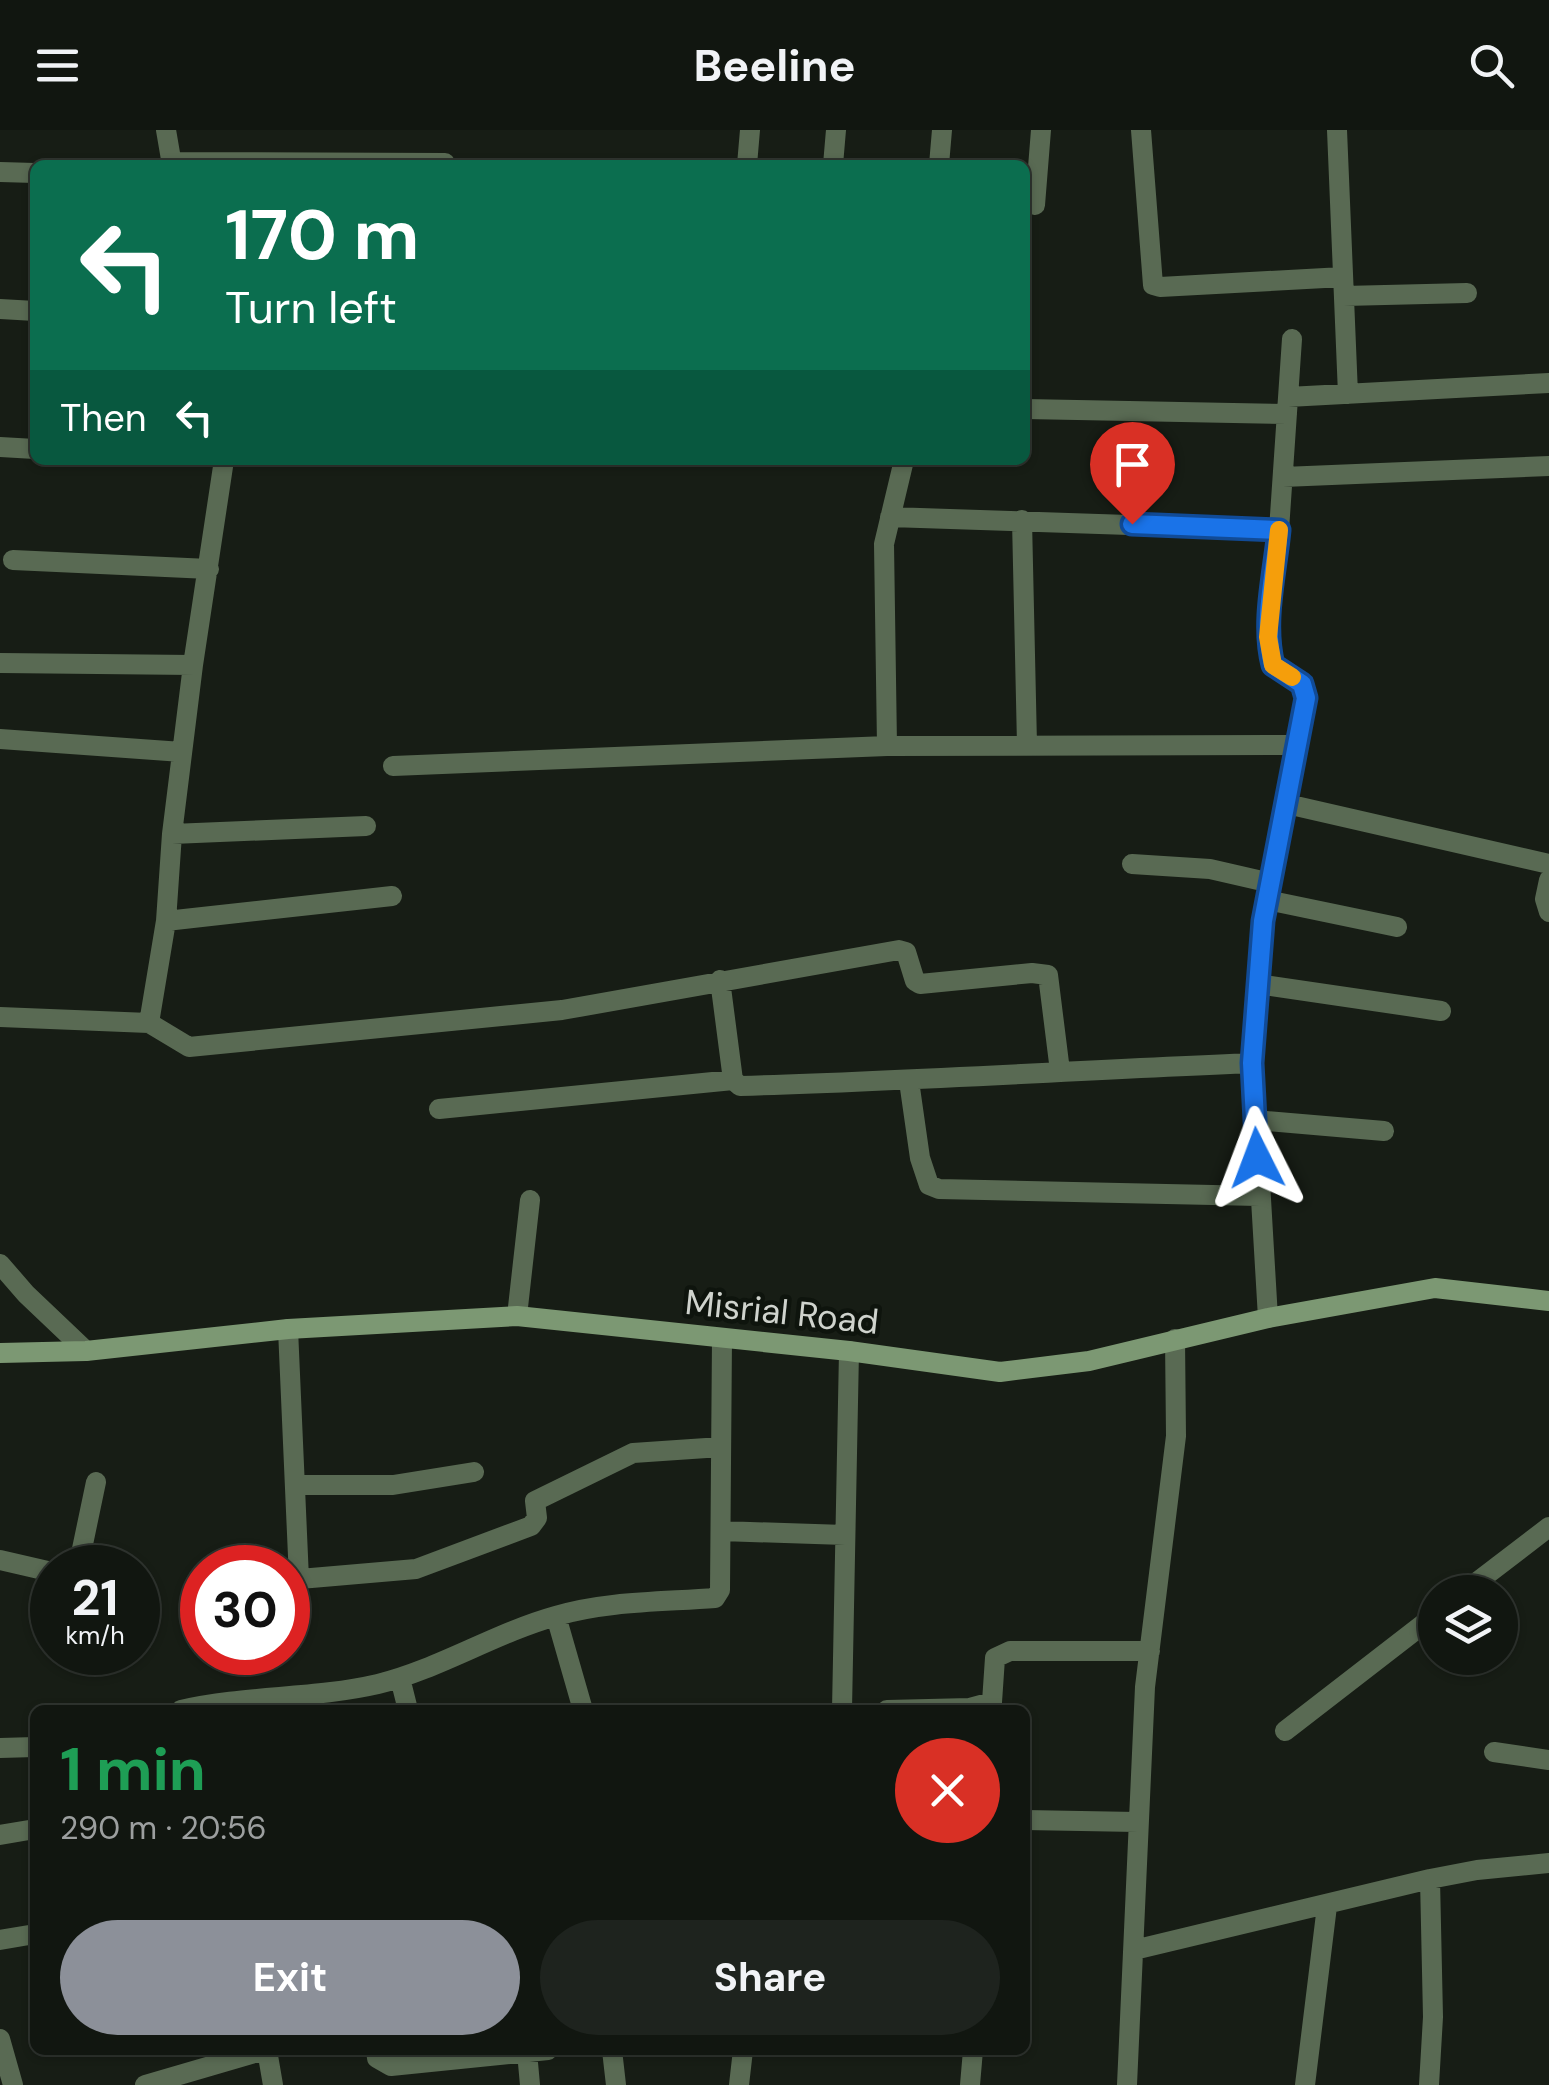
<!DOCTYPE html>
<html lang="en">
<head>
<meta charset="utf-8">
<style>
	:root { --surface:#111610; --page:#1e231e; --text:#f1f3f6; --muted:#9c9f9f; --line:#303530; --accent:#8c9099 }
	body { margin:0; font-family:"DM Sans",sans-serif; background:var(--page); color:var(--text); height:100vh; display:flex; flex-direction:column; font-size:38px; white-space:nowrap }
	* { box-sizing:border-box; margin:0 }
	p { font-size:32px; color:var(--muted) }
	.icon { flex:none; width:55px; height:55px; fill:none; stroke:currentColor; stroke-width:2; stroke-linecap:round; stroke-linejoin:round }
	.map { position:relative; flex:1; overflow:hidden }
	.details { position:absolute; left:30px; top:1575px; width:1000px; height:350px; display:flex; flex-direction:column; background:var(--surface); border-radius:15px; box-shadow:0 2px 8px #0004,0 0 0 2px var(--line) }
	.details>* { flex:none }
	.hud { position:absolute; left:30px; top:30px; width:1000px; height:305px; border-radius:15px; box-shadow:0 2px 8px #0004,0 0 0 2px var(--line); background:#0b6e4f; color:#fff; overflow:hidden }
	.buttons { position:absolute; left:1418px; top:1445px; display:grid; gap:20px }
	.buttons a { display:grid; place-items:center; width:100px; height:100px; border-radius:50%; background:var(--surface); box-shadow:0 2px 8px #0004,0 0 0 2px var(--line); font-size:50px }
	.speed { position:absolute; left:30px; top:1415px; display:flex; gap:20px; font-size:50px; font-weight:700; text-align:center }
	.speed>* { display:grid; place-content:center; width:130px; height:130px; border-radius:50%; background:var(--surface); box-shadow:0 2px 8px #0004,0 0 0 2px var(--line); line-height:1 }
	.speed small { font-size:25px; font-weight:400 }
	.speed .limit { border:15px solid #d22; background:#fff; color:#111 }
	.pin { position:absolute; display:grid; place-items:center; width:85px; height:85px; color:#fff; margin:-102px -42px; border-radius:50% 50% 50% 0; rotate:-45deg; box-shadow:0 0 10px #0007 }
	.pin .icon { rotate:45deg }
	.me { position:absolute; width:110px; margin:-55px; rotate:357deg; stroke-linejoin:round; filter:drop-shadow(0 0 8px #0008) }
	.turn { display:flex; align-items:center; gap:35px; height:210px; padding:0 30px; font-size:45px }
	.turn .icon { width:130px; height:130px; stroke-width:2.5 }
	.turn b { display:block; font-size:70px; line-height:85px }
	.then { display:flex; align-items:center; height:95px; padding:0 30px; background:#0003; gap:20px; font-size:38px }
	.round { display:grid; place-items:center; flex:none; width:105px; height:105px; border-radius:52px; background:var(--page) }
	.summary { display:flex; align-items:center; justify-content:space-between; height:170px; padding:0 30px }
	h1 { font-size:60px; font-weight:700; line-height:75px; color:#1e9e55 }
	.button { display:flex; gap:20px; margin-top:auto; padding:20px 30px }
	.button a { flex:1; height:115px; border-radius:60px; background:var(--accent); color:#fff; font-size:40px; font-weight:700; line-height:115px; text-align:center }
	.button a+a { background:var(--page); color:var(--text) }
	header { display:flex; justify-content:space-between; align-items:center; height:130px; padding:0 30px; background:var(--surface); font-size:45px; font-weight:700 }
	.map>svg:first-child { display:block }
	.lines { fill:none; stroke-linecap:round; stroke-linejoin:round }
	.minor { stroke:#596a53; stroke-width:20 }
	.secondary { stroke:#7c9873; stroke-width:20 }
	.route-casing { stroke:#114b97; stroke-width:25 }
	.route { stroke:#1a73e8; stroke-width:18 }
	.slow { stroke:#f59e0b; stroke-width:18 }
	.labels { text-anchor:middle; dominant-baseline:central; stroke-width:9; stroke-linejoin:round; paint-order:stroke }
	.street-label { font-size:35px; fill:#cfd3cd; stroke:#0e140d }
</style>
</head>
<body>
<header><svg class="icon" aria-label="menu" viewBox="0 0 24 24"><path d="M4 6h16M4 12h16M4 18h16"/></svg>Beeline<svg class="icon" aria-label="search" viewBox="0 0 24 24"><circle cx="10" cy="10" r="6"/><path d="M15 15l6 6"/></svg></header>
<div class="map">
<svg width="1549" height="1955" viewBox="0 0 1549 1955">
	<rect width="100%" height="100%" fill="#171d15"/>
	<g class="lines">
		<path class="minor" d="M166 0 172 35
			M1141 0 1153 155 1160 157 1343 147
			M1337 0 1348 264
			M172 32 445 33
			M747 35 750 0
			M833 35 836 0
			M939 35 942 0
			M0 42 35 43
			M1035 75 1041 0
			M1344 166 1467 163
			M0 179 35 181
			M1288 267 1549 253
			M1025 279 1287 284
			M0 317 35 319
			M1283 347 1549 336
			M890 387 1279 400
			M1022 390 1027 615
			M13 430 209 439
			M0 533 193 535
			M0 609 182 622
			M887 616 884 414 904 330
			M393 636 887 616 1297 615
			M1287 674 1549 734
			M172 704 366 696
			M1132 734 1210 739 1271 753
			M1549 750 1545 769 1549 782
			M1267 770 1397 797
			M166 791 392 766
			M720 850 733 950 740 956C911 951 1082 940 1253 933
			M1258 854 1441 881
			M0 887 149 893 189 917 562 880 899 820 906 822 915 851 920 854 1032 843 1048 845 1060 941
			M149 893 166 791 172 704 193 535 224 330
			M909 951 920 1028 929 1055 939 1059 1259 1066
			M439 979 733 950
			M1255 990 1384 1001
			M0 1134 26 1164 86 1221
			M517 1186 530 1070
			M1268 1188 1253 933 1263 791 1306 567 1302 554 1273 535 1268 507 1279 400 1292 209
			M288 1199 299 1449
			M295 1355H393L474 1342
			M721 1401 845 1405
			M0 1430 52 1442
			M78 1438 96 1352
			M288 1450 416 1439 531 1396 537 1388 535 1371 633 1323 721 1317
			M138 1456 143 1457
			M1464 1462 1549 1397
			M556 1486 583 1580
			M400 1548 408 1580
			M181 1580C246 1565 313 1569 378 1554 439 1539 495 1503 556 1486 606 1471 663 1472 715 1468L720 1460 722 1208
			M842 1580 849 1221
			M887 1580 970 1578 992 1572 995 1528 1010 1521H1150
			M1285 1601 1435 1485
			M0 1618 35 1617
			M1494 1622 1549 1630
			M1025 1690 1137 1692
			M0 1705 35 1699
			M0 1810 35 1804
			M1134 1820 1430 1749 1477 1740 1549 1733
			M0 1909 13 1955
			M267 1920 273 1955
			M376 1920 377 1928 391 1936 548 1920
			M612 1920 616 1955
			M527 1922 530 1955
			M145 1955 265 1920
			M739 1955 743 1920
			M970 1955 973 1920
			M1127 1955 1145 1557 1176 1306 1175 1209
			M1305 1955 1327 1776
			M1429 1955 1433 1887 1430 1749"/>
		<path class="secondary" d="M0 1223 86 1221 288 1199 517 1186 849 1221 1000 1242 1089 1231 1268 1188 1435 1158 1549 1171"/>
	</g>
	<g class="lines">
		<defs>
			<path id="route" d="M1132 394 1279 400C1275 443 1262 492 1273 535L1302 554 1306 568 1263 791 1252 933 1257 1028"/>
		</defs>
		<use href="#route" class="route-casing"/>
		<use href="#route" class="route"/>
		<path class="slow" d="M1279 400 1268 507 1273 535 1292 547"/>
	</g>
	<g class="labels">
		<g class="street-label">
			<text transform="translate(782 1182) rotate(6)">Misrial Road</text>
		</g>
	</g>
</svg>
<div class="buttons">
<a><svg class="icon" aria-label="layers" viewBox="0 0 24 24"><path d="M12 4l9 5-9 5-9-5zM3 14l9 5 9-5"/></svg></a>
</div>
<div class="speed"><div>21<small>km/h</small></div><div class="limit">30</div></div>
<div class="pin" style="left:1132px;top:394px;background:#d93025"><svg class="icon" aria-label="arrive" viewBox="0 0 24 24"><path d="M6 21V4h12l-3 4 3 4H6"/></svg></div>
<svg class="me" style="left:1257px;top:1028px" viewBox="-20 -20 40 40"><path d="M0-17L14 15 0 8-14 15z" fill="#1a73e8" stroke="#fff" stroke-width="4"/></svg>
<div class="hud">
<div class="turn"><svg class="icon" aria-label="left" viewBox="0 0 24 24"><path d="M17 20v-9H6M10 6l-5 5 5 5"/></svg><div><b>170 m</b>Turn left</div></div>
<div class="then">Then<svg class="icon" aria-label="left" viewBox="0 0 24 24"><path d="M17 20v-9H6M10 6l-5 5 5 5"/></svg></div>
</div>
<section class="details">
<div class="summary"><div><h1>1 min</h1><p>290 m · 20:56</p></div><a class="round" style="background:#d93025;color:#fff"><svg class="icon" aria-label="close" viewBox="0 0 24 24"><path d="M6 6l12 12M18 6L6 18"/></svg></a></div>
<div class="button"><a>Exit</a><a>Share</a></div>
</section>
</div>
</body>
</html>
